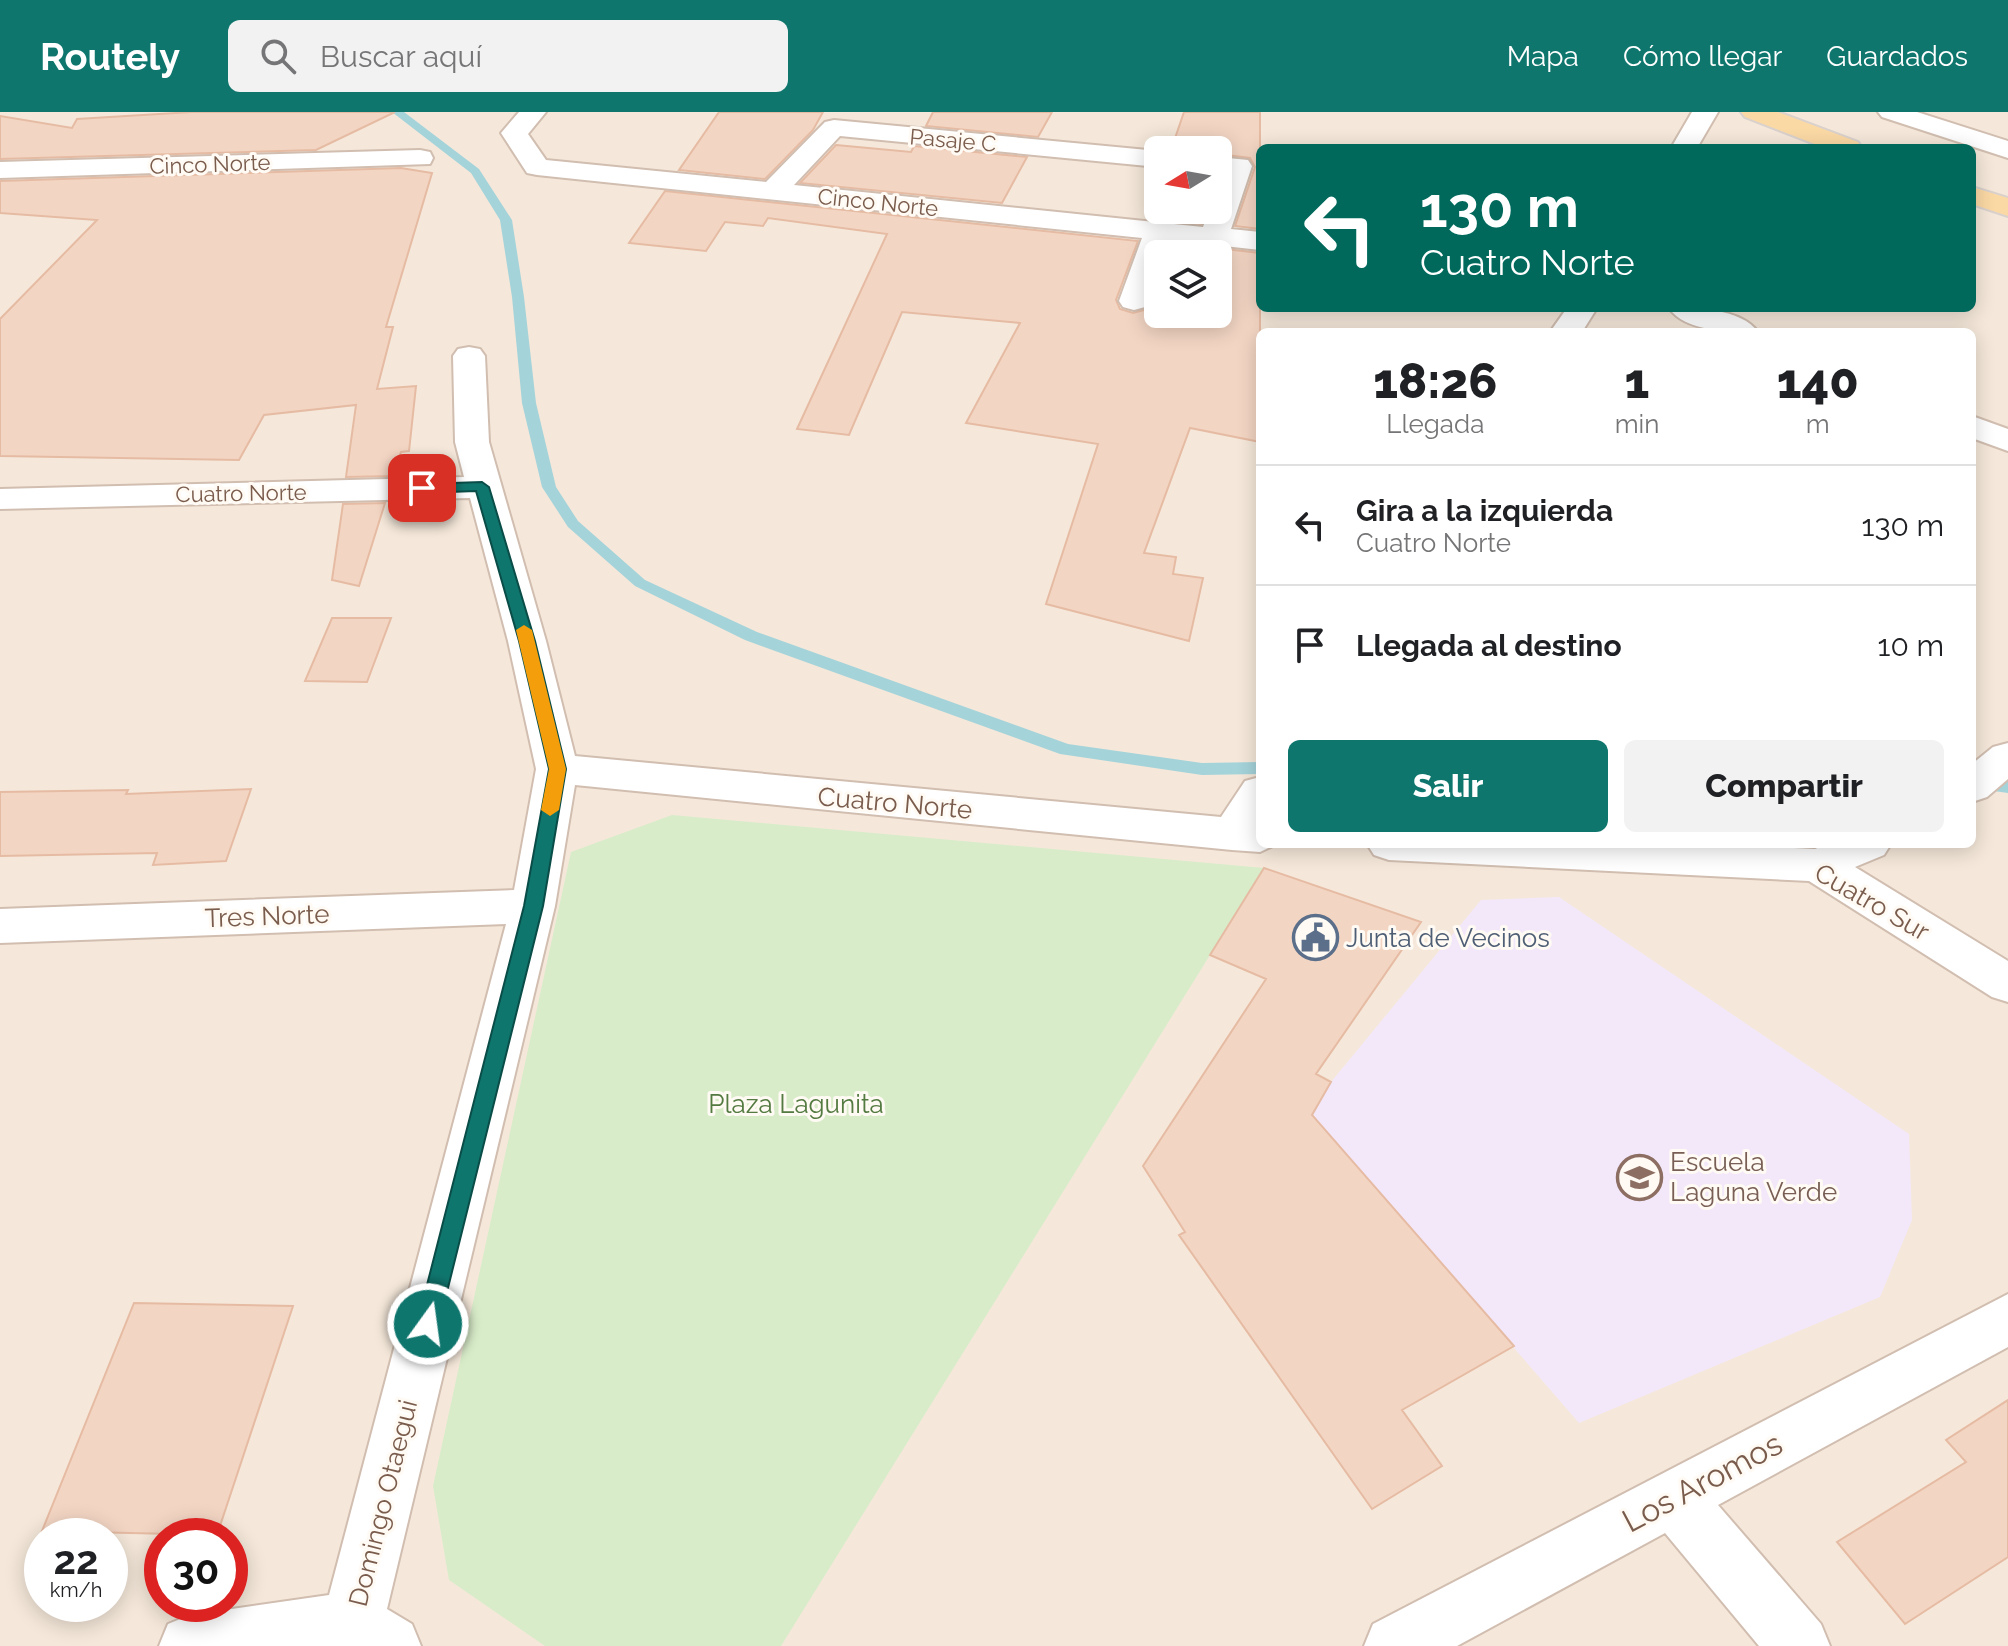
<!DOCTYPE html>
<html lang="es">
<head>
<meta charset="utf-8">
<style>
	:root { --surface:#fff; --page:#f2f2f2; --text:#202124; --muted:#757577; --line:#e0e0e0; --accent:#0f766e }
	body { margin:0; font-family:Raleway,sans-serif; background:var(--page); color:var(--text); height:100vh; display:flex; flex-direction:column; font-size:30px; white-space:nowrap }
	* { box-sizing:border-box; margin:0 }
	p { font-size:26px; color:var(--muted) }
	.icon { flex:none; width:44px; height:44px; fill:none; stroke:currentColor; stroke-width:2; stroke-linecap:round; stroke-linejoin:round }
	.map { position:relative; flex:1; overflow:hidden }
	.drawer { position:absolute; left:1256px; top:216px; width:720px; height:520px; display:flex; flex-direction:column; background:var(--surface); border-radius:12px; box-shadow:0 4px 20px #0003 }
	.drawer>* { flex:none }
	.guide { position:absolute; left:1256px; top:32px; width:720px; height:168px; border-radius:12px; box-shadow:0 4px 20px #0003; background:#00695c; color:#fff; overflow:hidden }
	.needle { width:52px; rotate:259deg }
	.controls { position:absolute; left:1144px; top:24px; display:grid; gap:16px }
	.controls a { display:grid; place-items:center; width:88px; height:88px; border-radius:12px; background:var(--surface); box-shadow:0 4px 20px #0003; font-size:40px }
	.speed { position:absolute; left:24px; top:1406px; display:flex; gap:16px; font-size:40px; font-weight:700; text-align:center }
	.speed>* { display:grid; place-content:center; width:104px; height:104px; border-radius:50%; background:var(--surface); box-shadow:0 4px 20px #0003; line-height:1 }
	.speed small { font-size:20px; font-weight:400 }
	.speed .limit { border:12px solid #d22; background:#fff; color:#111 }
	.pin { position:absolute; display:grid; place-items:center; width:68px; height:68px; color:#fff; margin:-34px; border-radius:16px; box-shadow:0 4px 12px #0006 }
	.me { position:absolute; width:88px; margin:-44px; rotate:14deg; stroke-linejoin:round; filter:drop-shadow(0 0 6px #0008) }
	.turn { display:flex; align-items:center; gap:28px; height:168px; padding:0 32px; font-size:36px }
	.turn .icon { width:104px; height:104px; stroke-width:2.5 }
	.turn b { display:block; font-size:56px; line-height:68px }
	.eta { display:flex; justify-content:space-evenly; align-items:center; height:136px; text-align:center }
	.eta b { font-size:48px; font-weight:800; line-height:56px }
	.cta { display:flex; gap:16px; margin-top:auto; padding:16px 32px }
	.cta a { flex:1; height:92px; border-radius:12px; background:var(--accent); color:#fff; font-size:32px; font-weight:800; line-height:92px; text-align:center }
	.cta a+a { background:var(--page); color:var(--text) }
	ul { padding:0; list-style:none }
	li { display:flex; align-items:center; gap:24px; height:120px; padding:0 32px; border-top:2px solid var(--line) }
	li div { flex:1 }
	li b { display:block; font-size:30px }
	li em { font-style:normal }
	header { display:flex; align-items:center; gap:48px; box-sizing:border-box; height:112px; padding:0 40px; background:var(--accent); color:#fff }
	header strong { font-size:38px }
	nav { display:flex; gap:44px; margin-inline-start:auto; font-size:28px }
	.search { width:560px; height:72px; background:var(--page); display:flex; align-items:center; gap:20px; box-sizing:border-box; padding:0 28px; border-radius:12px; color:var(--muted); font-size:30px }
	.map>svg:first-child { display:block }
	.residential { fill:#f5e8da; fill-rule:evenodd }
	.education { fill:#f3e8fa }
	.green { fill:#d8ecc9 }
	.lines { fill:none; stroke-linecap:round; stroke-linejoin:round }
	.stream { fill:#a5d3da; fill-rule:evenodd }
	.building { fill:#f3d5c3; stroke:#e6bba3; stroke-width:2 }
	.minor-casing { stroke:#d1beb0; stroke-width:4 }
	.major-casing { stroke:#dad1cd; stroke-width:4 }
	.minor { fill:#fff; fill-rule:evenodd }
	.major { fill:#fbd9a5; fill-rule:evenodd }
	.route { fill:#0f766e; stroke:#0a4d48; stroke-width:2 }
	.slow { fill:#f59e0b }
	.labels { text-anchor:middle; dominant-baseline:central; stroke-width:6; stroke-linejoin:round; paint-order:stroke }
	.far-street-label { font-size:22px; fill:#7a5c4d; stroke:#fffaf3 }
	.street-label { font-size:26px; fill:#7a5c4d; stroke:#fffaf3 }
	.service-label { font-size:26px; fill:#4e5e75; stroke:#fffaf3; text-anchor:start }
	.park-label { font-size:26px; fill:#537a41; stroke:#fffaf3 }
	.education-label { font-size:26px; fill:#785e54; stroke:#fffaf3; text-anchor:start }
	.near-street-label { font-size:32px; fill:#7a5c4d; stroke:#fffaf3 }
</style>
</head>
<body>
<header>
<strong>Routely</strong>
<div class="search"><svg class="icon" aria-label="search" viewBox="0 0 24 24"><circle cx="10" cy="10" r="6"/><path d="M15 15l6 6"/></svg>Buscar aquí</div>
<nav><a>Mapa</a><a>Cómo llegar</a><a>Guardados</a></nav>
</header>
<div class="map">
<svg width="2008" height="1534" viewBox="0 0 2008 1534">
	<rect width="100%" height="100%" fill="#fdf6ec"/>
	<path class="residential" d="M0 0H2008V1534H0ZM1260 36H1972V196H1260ZM1158 38H1218V98H1158ZM1158 142H1218V202H1158ZM1260 220H1972V732H1260ZM42 1424H110V1492H42ZM162 1424H230V1492H162Z"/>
	<path class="education" d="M1559 785 1909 1022 1912 1108 1880 1185 1579 1311 1312 1003 1331 970 1481 788Z"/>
	<path class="green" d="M672 703 1264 756 781 1534H545L449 1468 433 1374 571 740Z"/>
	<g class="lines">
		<path class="stream" d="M392 0H404L479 57 512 108 524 185 536 291 556 375 578 409 645 468 757 520 1068 632 1202 651 1260 650V662L1202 663 1060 642 745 528 635 474 568 415 542 375 522 291 512 185 500 108 471 61Z
			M1972 664 2008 669V681L1972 676Z"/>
	</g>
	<path class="building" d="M192 0H395L316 38 0 47V4L72 16 77 7Z
		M719 0H823L813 18 765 67 679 58Z
		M933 0H1052L1038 25 926 14Z
		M1184 0H1260V117L1235 114 1255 55 1250 46 1218 42V38H1171Z
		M836 33 911 40 914 34 1027 45 1002 91 800 71Z
		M401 56 432 61 386 215H393L377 277 416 274 409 339 401 340 393 364 346 365 356 293 264 303 239 348 0 344V207L97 108 0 101V69Z
		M1158 77V98H1206L1201 112 1148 106Z
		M665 79 1138 129 1116 188 1120 197 1133 201 1148 197 1158 172V202H1218V142H1168L1172 131 1260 141V330L1190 316 1144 441 1176 445 1173 462 1203 466 1189 529 1046 492 1098 332 966 311 1020 211 902 200 849 323 797 317 887 122 768 106 763 114 725 110 706 139 629 131Z
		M385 391 359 474 332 468 343 392Z
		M332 506H391L367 570 305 569Z
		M251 677 226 749 153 753 157 741 0 744V680L128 678 126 682Z
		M1264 756 1421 810 1316 962 1331 970 1312 1003 1514 1234 1402 1298 1442 1354 1372 1397 1179 1123 1185 1120 1143 1054 1266 867 1210 843Z
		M134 1191 293 1194 217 1423 42 1419Z
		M2008 1288V1445L1905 1512 1837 1430 1966 1350 1946 1328Z"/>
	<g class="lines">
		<defs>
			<path id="minor" d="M519 0H546L528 22 546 48 766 70 825 10 834 8 1158 39V55L840 24 794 73 1203 115 1209 98H1218V72L1222 61H1218V45L1248 48 1252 54 1231 117 1260 120V138L1170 128 1165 142H1158C1158 161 1156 179 1145 195L1134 198 1123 195 1119 189 1142 126 537 63 527 61 501 21Z
				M1692 0H1718L1697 36H1671Z
				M1878 0H1917L2008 29V46L1882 5Z
				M420 38 430 40 433 46 430 52 0 66V50Z
				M1567 196H1597L1582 220H1550Z
				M1669 196C1695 196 1741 196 1758 220 1731 220 1685 220 1669 196Z
				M469 235 480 237 485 244 489 330 546 529 575 644 1221 705 1245 669 1260 665V732H1277L1260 740 1232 738 575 673 555 794 387 1497 412 1512 421 1534H159L168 1512 190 1503 329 1483 506 812 0 831V797L514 778 536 657 508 529 470 386 0 397V377L464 365 455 330 453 244 458 237Z
				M1972 304 2008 317V339L1972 326Z
				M2008 631V667L1987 685 1972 690V652L1993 635Z
				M1367 732H1716L1815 737 1826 732H1891L1884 743 1855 755 2008 849V890L1992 885 1809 769 1389 748 1374 743Z
				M2008 1182V1235L1718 1393 1821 1512 1830 1534H1759L1665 1421 1457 1534H1364L1373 1512Z"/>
			<path id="major" d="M1741 0H1778L1858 30 1862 36H1825L1745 5Z
				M1972 75 2008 86V104L1972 92Z"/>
		</defs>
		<use href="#minor" class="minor-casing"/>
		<use href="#major" class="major-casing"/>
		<use href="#minor" class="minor"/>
		<use href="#major" class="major"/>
	</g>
	<path class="route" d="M482 370 489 375 535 529 566 657 543 794 439 1212 436 1219 428 1222 420 1219 417 1212 524 794 549 657 519 529 476 379 422 381 415 376 422 372Z"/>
	<path class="slow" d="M524 513 532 518 566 657 559 698 550 704 541 698 549 657 516 518Z"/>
	<defs>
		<symbol id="civic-ring" viewBox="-11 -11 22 22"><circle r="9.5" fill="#fffaf3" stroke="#5c6f8a" stroke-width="1.5"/><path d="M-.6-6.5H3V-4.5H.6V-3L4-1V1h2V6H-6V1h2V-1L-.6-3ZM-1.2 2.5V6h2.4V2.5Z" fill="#5c6f8a"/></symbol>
		<symbol id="school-ring" viewBox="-11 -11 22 22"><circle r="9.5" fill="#fffaf3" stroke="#8d6e63" stroke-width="1.5"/><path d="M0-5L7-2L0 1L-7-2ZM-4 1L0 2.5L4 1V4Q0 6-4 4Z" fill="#8d6e63"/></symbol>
	</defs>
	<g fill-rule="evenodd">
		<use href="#civic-ring" x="1290" y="800" width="51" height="51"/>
		<use href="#school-ring" x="1614" y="1040" width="51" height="51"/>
	</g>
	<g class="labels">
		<g class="far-street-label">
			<text transform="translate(953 28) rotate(5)">Pasaje C</text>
			<text transform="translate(210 52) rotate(-2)">Cinco Norte</text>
			<text transform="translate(878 90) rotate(6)">Cinco Norte</text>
			<text transform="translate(241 381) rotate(-1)">Cuatro Norte</text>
		</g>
		<g class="street-label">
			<text transform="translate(895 691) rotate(5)">Cuatro Norte</text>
			<text transform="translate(1872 790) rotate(30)">Cuatro Sur</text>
			<text transform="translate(267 804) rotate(-2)">Tres Norte</text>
			<text transform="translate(383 1391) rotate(-76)">Domingo Otaegui</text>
		</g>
		<g class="service-label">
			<text x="1346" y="826">Junta de Vecinos</text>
		</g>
		<g class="park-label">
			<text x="796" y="992">Plaza Lagunita</text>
		</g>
		<g class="education-label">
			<text x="1670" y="1050">Escuela<tspan x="1670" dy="30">Laguna Verde</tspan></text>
		</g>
		<g class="near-street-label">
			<text transform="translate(1702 1370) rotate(-28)">Los Aromos</text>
		</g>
	</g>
</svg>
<div class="controls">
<a><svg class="needle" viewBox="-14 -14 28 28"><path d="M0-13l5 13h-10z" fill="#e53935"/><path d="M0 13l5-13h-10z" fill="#757577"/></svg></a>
<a><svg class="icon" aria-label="layers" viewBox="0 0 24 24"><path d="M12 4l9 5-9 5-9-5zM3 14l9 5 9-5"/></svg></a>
</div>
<div class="speed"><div>22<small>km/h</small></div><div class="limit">30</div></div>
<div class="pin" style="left:422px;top:376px;background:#d93025"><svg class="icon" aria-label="arrive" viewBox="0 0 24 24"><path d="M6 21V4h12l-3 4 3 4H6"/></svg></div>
<svg class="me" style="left:428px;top:1212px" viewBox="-20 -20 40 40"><circle r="17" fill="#0f766e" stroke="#fff" stroke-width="3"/><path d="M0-11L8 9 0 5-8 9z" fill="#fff"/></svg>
<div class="guide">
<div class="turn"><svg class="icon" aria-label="left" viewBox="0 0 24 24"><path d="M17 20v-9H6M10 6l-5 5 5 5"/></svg><div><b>130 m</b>Cuatro Norte</div></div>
</div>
<section class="drawer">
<div class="eta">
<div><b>18:26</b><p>Llegada</p></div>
<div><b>1</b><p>min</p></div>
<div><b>140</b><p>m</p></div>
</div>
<ul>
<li><svg class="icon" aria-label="left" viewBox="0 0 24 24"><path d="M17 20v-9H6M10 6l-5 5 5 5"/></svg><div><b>Gira a la izquierda</b><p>Cuatro Norte</p></div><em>130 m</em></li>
<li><svg class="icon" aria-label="arrive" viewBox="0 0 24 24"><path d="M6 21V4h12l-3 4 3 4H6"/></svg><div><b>Llegada al destino</b></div><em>10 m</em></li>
</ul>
<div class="cta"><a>Salir</a><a>Compartir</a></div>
</section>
</div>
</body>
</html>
